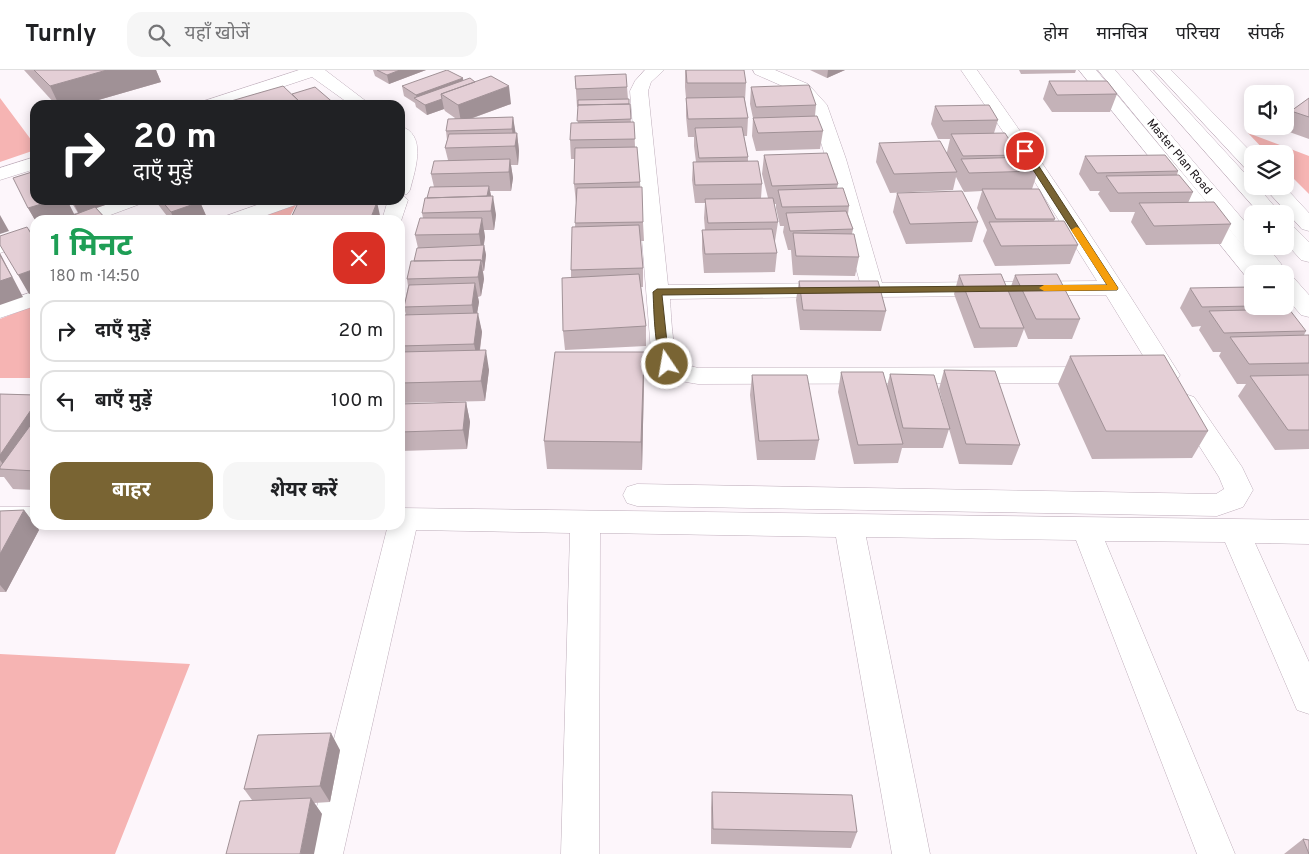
<!DOCTYPE html>
<html lang="hi">
<head>
<meta charset="utf-8">
<style>
	:root { --surface:#fff; --page:#f6f6f6; --text:#202124; --muted:#757577; --line:#e0e0e0; --accent:#796433 }
	body { margin:0; font-family:Overpass,"Noto Sans Devanagari",sans-serif; background:var(--page); color:var(--text); height:100vh; display:flex; flex-direction:column; font-size:19px; white-space:nowrap }
	* { box-sizing:border-box; margin:0 }
	p { font-size:16px; color:var(--muted) }
	.icon { flex:none; width:28px; height:28px; fill:none; stroke:currentColor; stroke-width:2; stroke-linecap:round; stroke-linejoin:round }
	.map { position:relative; flex:1; overflow:hidden }
	.details { position:absolute; left:30px; top:145px; width:375px; height:315px; display:flex; flex-direction:column; background:var(--surface); border-radius:15px; box-shadow:0 2px 12px #0003 }
	.details>* { flex:none }
	.guide { position:absolute; left:30px; top:30px; width:375px; height:105px; border-radius:15px; box-shadow:0 2px 12px #0003; background:#202124; color:#fff; overflow:hidden }
	.fabs { position:absolute; left:1244px; top:15px; display:grid; gap:10px }
	.fabs a { display:grid; place-items:center; width:50px; height:50px; border-radius:10px; background:var(--surface); box-shadow:0 2px 12px #0003; font-size:25px }
	.pin { position:absolute; display:grid; place-items:center; width:42px; height:42px; color:#fff; margin:-21px; border:2px solid #fff; border-radius:50%; box-shadow:0 1px 5px #0007 }
	.me { position:absolute; width:55px; margin:-28px; rotate:348deg; stroke-linejoin:round; filter:drop-shadow(0 0 4px #0008) }
	.turn { display:flex; align-items:center; gap:18px; height:105px; padding:0 20px; font-size:22px }
	.turn .icon { width:65px; height:65px; stroke-width:2.5 }
	.turn b { display:block; font-size:35px; line-height:42px }
	.round { display:grid; place-items:center; flex:none; width:52px; height:52px; border-radius:15px; background:var(--page) }
	.head { display:flex; align-items:center; justify-content:space-between; height:85px; padding:0 20px }
	h1 { font-size:30px; font-weight:700; line-height:38px; color:#1e9e55 }
	.button { display:flex; gap:10px; margin-top:auto; padding:10px 20px }
	.button a { flex:1; height:58px; border-radius:15px; background:var(--accent); color:#fff; font-size:20px; font-weight:700; line-height:58px; text-align:center }
	.button a+a { background:var(--page); color:var(--text) }
	ul { padding:0; list-style:none }
	li { display:flex; align-items:center; gap:15px; height:62px; margin:0 10px 8px; padding:0 10px; border:2px solid var(--line); border-radius:15px }
	li div { flex:1 }
	li b { display:block; font-size:19px }
	li em { font-style:normal }
	header { display:flex; align-items:center; gap:30px; box-sizing:border-box; height:70px; padding:0 25px; background:var(--surface); border-bottom:1px solid var(--line) }
	header strong { font-size:24px }
	nav { display:flex; gap:28px; margin-inline-start:auto; font-size:18px }
	.search { width:350px; height:45px; background:var(--page); display:flex; align-items:center; gap:12px; box-sizing:border-box; padding:0 18px; border-radius:15px; color:var(--muted); font-size:19px }
	.map>svg:first-child { display:block }
	.green { fill:#f6b4b3 }
	.lines { fill:none; stroke-linecap:round; stroke-linejoin:round }
	.minor-casing { stroke:#bfaebb; stroke-width:1 }
	.secondary-casing { stroke:#bfaebb; stroke-width:1 }
	.minor { fill:#fff; fill-rule:evenodd }
	.secondary { fill:#fff; fill-rule:evenodd }
	.wall { fill:#c4b2b8 }
	.shaded-wall { fill:#a09196 }
	.building { fill:#e4cfd6; stroke:#a09196 }
	.route { fill:#796433; stroke:#4f4121 }
	.slow { fill:#f59e0b }
	.labels { text-anchor:middle; dominant-baseline:central; stroke-width:5; stroke-linejoin:round; paint-order:stroke }
	.far-street-label { font-size:12px; fill:#191317; stroke:#fff }
</style>
</head>
<body>
<header>
<strong>Turnly</strong>
<div class="search"><svg class="icon" aria-label="search" viewBox="0 0 24 24"><circle cx="10" cy="10" r="6"/><path d="M15 15l6 6"/></svg>यहाँ खोजें</div>
<nav><a>होम</a><a>मानचित्र</a><a>परिचय</a><a>संपर्क</a></nav>
</header>
<div class="map">
<svg width="1309" height="784" viewBox="0 0 1309 784">
	<rect width="100%" height="100%" fill="#fdf6fb"/>
	<path class="green" d="M0 28 35 75V80L0 92Z
		M1248 63 1309 86V124L1285 100V84H1268Z
		M296 135 288 150H252Z
		M35 235V308H0V249Z
		M0 584 190 594 115 784H0Z"/>
	<g class="lines">
		<defs>
			<path id="minor" d="M299 0H325L371 35H351L312 7 228 35H201L204 31Z
				M645 0H664L651 12 648 21 668 215 834 213 842 215 845 220 842 225 834 227 670 229C671 241 672 284 680 291 685 295 691 296 698 298L1098 297 1107 299 1111 305 1107 311 1098 313 698 314C673 310 659 308 651 281L630 21 635 11Z
				M753 0H775L808 14 827 35 846 89 882 213 1097 211 1006 66 961 0H977C1048 99 1115 201 1180 305L1176 311C1164 314 1154 314 1142 311L1138 305 1142 299 1150 297 1106 225 873 227 865 225 862 220 826 89 810 36 796 22 755 4Z
				M1079 0H1096L1267 204H1252V210L1248 209Z
				M1154 0H1171L1253 84 1252 100 1245 98Z
				M400 56C428 64 415 100 410 120L407 124 403 125 408 130 400 154V150H382L388 130H400Z
				M35 87V99L0 110V98Z
				M1263 116H1284L1309 143V161L1302 159Z
				M114 130H143L140 134 97 150H67L70 146Z
				M271 130H301L298 134 253 150H223L226 146Z
				M35 159V172L0 183V170Z
				M35 221V236L0 248V233Z
				M1185 324 1194 327 1242 397 1253 420 1243 437 1217 446 637 436 627 433 623 425 627 417 637 414 1216 424 1224 419 1219 407 1172 333 1176 327Z
				M0 437H35V455H46L35 459H0Z
				M400 438 1309 450V474L1255 473 1309 592V644L1297 640 1225 472 1105 471 1235 784H1197L1076 470 866 467 930 784H892L836 467 600 463 599 784H561L570 463 416 460 343 784H305L388 455H400Z"/>
			<path id="secondary" d="M1098 0H1115L1252 160V176H1267L1289 204 1288 206 1293 207 1309 225V247L1301 245 1285 226V204H1266Z
				M1133 0H1150L1252 111V116H1257L1281 144H1260Z
				M1285 153 1292 155 1309 172V192L1301 190 1285 172Z"/>
		</defs>
		<use href="#minor" class="minor-casing"/>
		<use href="#secondary" class="secondary-casing"/>
		<use href="#minor" class="minor"/>
		<use href="#secondary" class="secondary"/>
	</g>
	<path class="wall" d="M24 0H156L161 12 81 35H56Z
		M373 0H426L389 14 375 6Z
		M685 0 746 13 745 30 748 48 747 66H744L748 87V91L762 114 761 128H768L762 104 764 85 838 114 837 118 849 136 848 144 853 159 852 164 859 187 855 206 793 205 791 180H788L783 162 784 156H780L776 138V134H774L778 152 775 171H774L777 183 775 202 704 203 702 179V160H705L704 148 705 133H695L692 110 693 92H696L694 76V67H688L686 46V28L685 17Z
		M810 0H845L827 8Z
		M1019 0H1076L1075 3 1021 4Z
		M575 6 627 17 628 29 631 52H634L635 77 640 112 643 152 644 171H641L643 198V217H641L646 256V276L565 280 563 261 571 207V200L575 157 576 133 574 114 575 89H571L570 70 578 53V37H577Z
		M463 11 511 34 473 48 513 47 515 63H517L519 81 518 95H511L513 108 511 121H490L496 145 494 160H484L485 167 484 175 486 185 484 201H483L484 209 481 226 478 227 479 232 477 243 482 262 480 280 489 300 485 331 400 333V252L406 245 404 237 408 216 407 209 414 191 418 178 415 165 423 148 422 143 427 128 434 117 431 104 448 90 445 78 447 70 446 61 455 48 445 41 444 39 427 45 416 37 415 33 404 26 402 16Z
		M1049 11 1117 24 1110 42H1052L1043 29Z
		M751 17 816 35 815 46 823 61 820 79 756 81 752 66 753 48 750 34Z
		M1309 28V69L1281 59 1283 56H1285V52L1291 41Z
		M935 36 998 50 994 63 1019 85 1018 87 1038 101 1032 119 1055 149 1054 151 1078 175 1070 194 995 196 983 171 987 160 977 138 982 121 964 122 956 107 953 120 890 123 876 92 879 73 947 82 950 69H938L931 54Z
		M1085 86 1178 101 1177 105 1193 122 1188 133 1231 154 1221 174 1146 175 1131 152 1135 142H1110L1098 124 1100 121H1090L1079 104Z
		M897 123 978 152 972 172 906 174 893 142Z
		M35 130H67L74 144 78 143 70 130H113L114 132 96 138 107 150H67L66 149 35 150 28 138Z
		M156 130H199L200 132 208 150H170L157 133Z
		M959 205 1009 222 1015 205 1080 249 1072 269H1028L1024 259 1017 277 974 278 954 224Z
		M799 211 886 241 881 261 800 260 796 230Z
		M1190 218 1252 236H1285V232L1288 236 1286 239 1306 261 1304 265H1309V379L1275 380 1238 326 1246 314H1237L1219 286 1221 282H1213L1199 260 1201 256 1192 257 1180 238Z
		M644 282V310L642 400 547 399 544 371Z
		M1070 286 1208 361 1192 388 1092 389 1058 314Z
		M944 300 1020 375 1012 395 959 394 949 359 943 378H902L898 393 854 394 838 322 841 302 887 316 890 304 944 338 939 319Z
		M752 305 819 370 815 390H757L750 325Z
		M0 324 35 325V420L13 419 4 407H0Z
		M466 332 470 352 467 379 400 381V334Z
		M24 440 39 460 6 522H0V441Z
		M340 680 330 732 314 733 322 744 252 730 244 719Z
		M712 722 857 762 851 778 711 774V738Z
		M1303 769 1309 784H1284Z"/>
	<path class="shaded-wall" d="M107 0H156L161 12 81 35H59L50 16Z
		M400 0H426L389 14 387 5Z
		M828 0H845L827 8Z
		M463 8 464 17 417 30 416 25Z
		M509 16 511 34 461 52 458 35Z
		M442 29 444 39 427 45 425 35Z
		M513 47 516 65 514 78 512 59Z
		M517 63 519 81 518 95 515 76Z
		M510 89 513 108 511 121 509 102Z
		M489 116 491 126 486 131Z
		M493 126 496 145 494 160 491 141Z
		M55 130H67L75 146 62 150H35L28 138Z
		M72 130H113L114 132 79 144Z
		M200 132 208 150H174L171 142Z
		M377 132 381 150H370Z
		M0 145 9 161 0 164Z
		M482 148 485 167 482 184 479 164Z
		M484 175 486 185 484 201 482 191Z
		M0 183 23 227 0 235Z
		M481 190 484 209 481 226 478 207Z
		M35 199V222L29 224 18 205Z
		M475 213 479 232 475 255 472 235Z
		M478 243 482 262 478 293 474 274Z
		M486 280 489 300 485 331 481 311Z
		M644 282V310L642 400 641 372Z
		M466 332 470 352 467 379 463 360Z
		M35 334V374L7 400 0 390V385Z
		M24 440 39 460 6 522 0 515V484Z
		M331 663 340 680 330 732 320 716Z
		M311 728 322 744 314 784H300Z"/>
	<path class="building" d="M34 0H107L50 16Z
		M377 0H400L387 5Z
		M447 0 463 8 416 25 402 16Z
		M686 0H744L746 13H687Z
		M626 4 627 17 576 19 575 6Z
		M491 6 509 16 458 35 441 24Z
		M470 8 475 12 441 24 442 29 425 35 414 28Z
		M1049 11H1107L1117 24 1057 25Z
		M809 15 816 35 756 37 751 17Z
		M283 16 303 35H235L231 31Z
		M315 17 336 35H303L292 24Z
		M744 27 748 48 688 49 686 28Z
		M1309 28V47L1291 41Z
		M629 29V34L578 35V30Z
		M630 34 631 49 577 51 578 35Z
		M989 35 998 50 943 51 935 36Z
		M817 46 823 61 758 63 753 48Z
		M513 47 512 59 446 61 448 49Z
		M634 52 635 69 570 70 571 53Z
		M742 57 748 87 699 88 695 58Z
		M517 63 515 76 445 78 449 64Z
		M1005 63 1019 85 963 86 951 64Z
		M940 71 957 102 894 104 879 73Z
		M637 77 640 112 574 114 575 78Z
		M827 83 838 114 772 116 764 85Z
		M1165 85 1178 101 1097 103 1085 86Z
		M1028 87 1038 101 969 103 961 89Z
		M510 89 509 102 431 104 434 91Z
		M758 91 762 114 695 115 693 92Z
		M35 101V130H55L28 138 13 108Z
		M1179 105 1193 122 1118 123 1106 106Z
		M489 116 487 126 427 128 430 117Z
		M642 117 643 152 575 153 577 118Z
		M843 118 849 136 782 137 778 120Z
		M982 119H1039L1055 149H996Z
		M962 121 978 152 910 154 897 123Z
		M493 126 491 141 422 143 425 128Z
		M773 128 778 152 708 153 705 129Z
		M161 130H199L200 132 171 142Z
		M377 132 370 150H290L298 133Z
		M1214 132 1231 154 1154 156 1139 133Z
		M95 137 107 150H68L66 148Z
		M846 141 853 159 790 161 786 143Z
		M420 148H482L479 164 415 165Z
		M1064 151 1078 175 1001 176 989 152Z
		M639 155 643 198 571 200 572 157Z
		M27 157 35 170V199L18 205 0 175V166Z
		M772 159 777 183 705 184 702 160Z
		M793 163 854 164 859 187 796 186Z
		M484 175 482 191H481V190L414 191 417 178Z
		M0 185 12 207 0 211Z
		M481 190 478 207 407 209 411 191Z
		M639 204 646 256 563 261 562 208Z
		M1001 204 1024 258H980L959 205Z
		M1057 204 1080 249H1036L1015 205Z
		M799 211H878L886 241 803 240Z
		M475 213 472 235 404 237 409 215Z
		M1252 217V236L1202 237 1190 218Z
		M1289 239 1306 261 1224 263 1209 241Z
		M478 243 474 274 400 276V252L402 245Z
		M1309 265V293L1249 294 1230 267Z
		M486 280 481 311 400 313V282Z
		M555 282H644L641 372 544 371Z
		M1164 285 1208 361H1106L1070 286Z
		M944 300 995 301 1020 375 966 374Z
		M841 302H883L903 374 858 375Z
		M890 304 934 305 950 359 903 358Z
		M752 305H807L819 370 759 371Z
		M1309 305V360H1288L1250 306Z
		M0 324 35 325V334L0 385Z
		M466 332 463 360 400 362V334Z
		M35 349V401L0 399V397Z
		M24 440 0 484V441Z
		M331 663 320 716 244 719 258 665Z
		M712 722 852 725 857 762 713 759Z
		M311 728 300 784H226L240 731Z
		M1303 769 1309 770V784Z"/>
	<path class="route" d="M1025 79 1029 81 1118 218 1117 220 662 225 668 282 672 294 667 298C654 294 654 236 653 222L657 219 1107 215 1021 81Z"/>
	<path class="slow" d="M1076 157 1079 158 1118 218 1117 220 1044 221 1039 218 1044 215H1107L1071 160Z"/>
	<g class="labels">
		<g class="far-street-label">
			<text transform="translate(1179 87) rotate(50)">Master Plan Road</text>
		</g>
	</g>
</svg>
<div class="fabs">
<a><svg class="icon" aria-label="sound" viewBox="0 0 24 24"><path d="M4 9h4l5-4v14l-5-4H4zM17 9q2 3 0 6"/></svg></a>
<a><svg class="icon" aria-label="layers" viewBox="0 0 24 24"><path d="M12 4l9 5-9 5-9-5zM3 14l9 5 9-5"/></svg></a>
<a>+</a>
<a>−</a>
</div>
<div class="pin" style="left:1025px;top:81px;background:#d93025"><svg class="icon" aria-label="arrive" viewBox="0 0 24 24"><path d="M6 21V4h12l-3 4 3 4H6"/></svg></div>
<svg class="me" style="left:667px;top:294px" viewBox="-20 -20 40 40"><circle r="17" fill="#796433" stroke="#fff" stroke-width="3"/><path d="M0-11L8 9 0 5-8 9z" fill="#fff"/></svg>
<div class="guide">
<div class="turn"><svg class="icon" aria-label="right" viewBox="0 0 24 24"><path d="M7 20v-9h11M14 6l5 5-5 5"/></svg><div><b>20 m</b>दाएँ मुड़ें</div></div>
</div>
<section class="details">
<div class="head"><div><h1>1 मिनट</h1><p>180 m · 14:50</p></div><a class="round" style="background:#d93025;color:#fff"><svg class="icon" aria-label="close" viewBox="0 0 24 24"><path d="M6 6l12 12M18 6L6 18"/></svg></a></div>
<ul>
<li><svg class="icon" aria-label="right" viewBox="0 0 24 24"><path d="M7 20v-9h11M14 6l5 5-5 5"/></svg><div><b>दाएँ मुड़ें</b></div><em>20 m</em></li>
<li><svg class="icon" aria-label="left" viewBox="0 0 24 24"><path d="M17 20v-9H6M10 6l-5 5 5 5"/></svg><div><b>बाएँ मुड़ें</b></div><em>100 m</em></li>
</ul>
<div class="button"><a>बाहर</a><a>शेयर करें</a></div>
</section>
</div>
</body>
</html>
